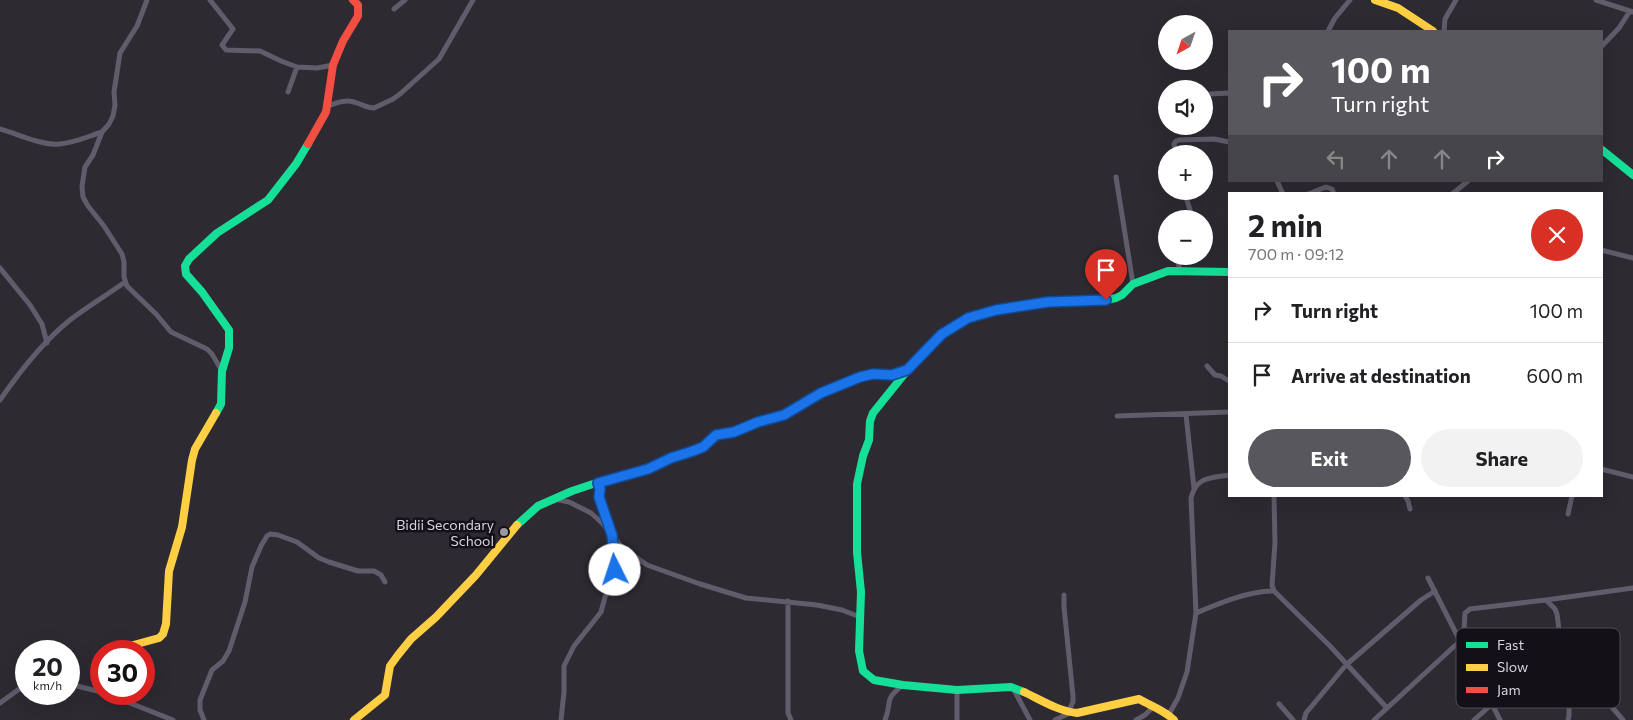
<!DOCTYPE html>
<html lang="en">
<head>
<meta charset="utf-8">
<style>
	:root { --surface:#fff; --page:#f2f2f2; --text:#202124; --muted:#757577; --line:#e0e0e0; --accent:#58575d }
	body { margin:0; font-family:Commissioner,sans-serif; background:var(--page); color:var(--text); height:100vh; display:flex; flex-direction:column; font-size:19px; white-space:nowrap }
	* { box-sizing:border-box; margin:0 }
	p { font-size:16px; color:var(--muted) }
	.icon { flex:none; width:28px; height:28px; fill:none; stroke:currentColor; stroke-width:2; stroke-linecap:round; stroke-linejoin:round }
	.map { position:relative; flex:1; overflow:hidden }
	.side { position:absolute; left:1228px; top:192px; width:375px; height:305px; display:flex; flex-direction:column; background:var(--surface); border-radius:0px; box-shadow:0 5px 20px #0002 }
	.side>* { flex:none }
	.top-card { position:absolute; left:1228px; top:30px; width:375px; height:152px; border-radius:0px; box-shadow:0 5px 20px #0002; background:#58575d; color:#fff; overflow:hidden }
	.needle { width:32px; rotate:220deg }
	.controls { position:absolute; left:1158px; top:15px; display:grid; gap:10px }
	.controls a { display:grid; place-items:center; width:55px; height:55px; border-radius:50%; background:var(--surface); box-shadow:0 5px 20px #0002; font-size:25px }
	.speed { position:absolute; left:15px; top:640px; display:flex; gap:10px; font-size:25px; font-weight:700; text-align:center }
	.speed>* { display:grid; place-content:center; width:65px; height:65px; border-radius:50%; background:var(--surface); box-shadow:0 5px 20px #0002; line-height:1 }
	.speed small { font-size:12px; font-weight:400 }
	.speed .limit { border:8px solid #d22; background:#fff; color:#111 }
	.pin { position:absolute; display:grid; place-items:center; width:42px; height:42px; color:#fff; margin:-51px -21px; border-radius:50% 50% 50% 0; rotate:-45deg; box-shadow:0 0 5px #0007 }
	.pin .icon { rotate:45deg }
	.me { position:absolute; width:55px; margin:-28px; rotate:356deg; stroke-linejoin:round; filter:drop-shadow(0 0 4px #0008) }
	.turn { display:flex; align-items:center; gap:18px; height:105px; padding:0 20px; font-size:22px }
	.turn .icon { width:65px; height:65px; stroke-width:2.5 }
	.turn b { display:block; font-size:35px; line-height:42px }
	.lanes { display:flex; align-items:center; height:48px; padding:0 20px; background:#0003; justify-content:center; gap:25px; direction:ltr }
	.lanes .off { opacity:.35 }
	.round { display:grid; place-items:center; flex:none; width:52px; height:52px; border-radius:26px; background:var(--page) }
	.summary { display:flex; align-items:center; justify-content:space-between; height:85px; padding:0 20px }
	h1 { font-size:30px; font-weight:700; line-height:38px }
	.button { display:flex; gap:10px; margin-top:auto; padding:10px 20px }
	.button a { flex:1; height:58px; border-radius:30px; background:var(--accent); color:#fff; font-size:20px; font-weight:700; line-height:58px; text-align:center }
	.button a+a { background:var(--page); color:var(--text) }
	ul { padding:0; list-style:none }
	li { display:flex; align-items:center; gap:15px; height:65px; padding:0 20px; border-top:1px solid var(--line) }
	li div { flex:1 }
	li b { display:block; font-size:19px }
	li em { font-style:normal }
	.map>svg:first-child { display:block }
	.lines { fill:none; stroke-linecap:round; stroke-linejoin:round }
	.street { stroke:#625b6c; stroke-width:5 }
	.fast { stroke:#16e098; stroke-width:8 }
	.slow { stroke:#ffcf43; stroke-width:8 }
	.jam { stroke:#f24e42; stroke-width:8 }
	.route-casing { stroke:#114b97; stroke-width:12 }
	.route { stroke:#1a73e8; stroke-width:9 }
	.poi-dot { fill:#9c98a2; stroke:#131017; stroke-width:2 }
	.labels { text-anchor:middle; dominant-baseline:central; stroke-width:5; stroke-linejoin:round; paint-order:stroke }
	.poi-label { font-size:14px; fill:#d8d4df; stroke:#131017; text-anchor:end }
	.key { fill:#131017; stroke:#4e4b53; stroke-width:1 }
	.key-label { font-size:14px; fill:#d8d4df }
</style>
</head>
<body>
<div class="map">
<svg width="1633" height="720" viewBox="0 0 1633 720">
	<rect width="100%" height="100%" fill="#2d2a32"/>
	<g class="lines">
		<path class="street" d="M147 0 137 26 120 53 114 92 115 105 113 116 109 124 102 132 93 155 85 167 82 186 83 197 88 206 104 226 122 254 124 262V277L127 286 156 314 171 332 207 349 212 354 222 371
			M210 0 233 29 222 45 226 50 260 51 281 61 297 67 317 68 333 65
			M1596 0 1633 12
			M394 9 405 0
			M1328 31 1335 18 1350 0
			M1444 31 1445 19 1456 0
			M1601 47 1619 28 1630 11
			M288 92 297 67
			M1210 94 1229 93
			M328 106C338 102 347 99 357 103 363 105 368 108 374 108L393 99 400 94 439 59 473 0
			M0 129C18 134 42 146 60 144 74 143 89 136 102 132
			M1176 154 1174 144 1176 141 1179 140 1214 139 1229 142
			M1116 177 1133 284
			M1277 181 1283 194
			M1184 191 1193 219
			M1308 194 1326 187 1332 189 1334 194
			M1452 194 1468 181
			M1601 250 1633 258
			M1177 256 1180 271
			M0 268 30 305 42 324 47 343
			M1207 366 1215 375 1221 376 1229 381
			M0 400C18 374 45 340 70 320 87 307 107 295 125 282
			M1186 415 1194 488
			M1117 416 1229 412
			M1601 469 1633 477
			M1274 496 1275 543 1272 585 1274 591 1330 646 1387 708
			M1405 496 1408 501 1410 509
			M554 499 569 502 591 513 602 523 622 547 647 565 700 584 746 598 817 605 842 610 860 617
			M1568 514 1572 496
			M1428 578 1500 720
			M1064 595V607L1073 696V702L1068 712
			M1546 600 1555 609 1557 614 1569 708V716L1568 720
			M788 601V713L791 720
			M1196 613C1220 603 1248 591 1274 591
			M1564 663 1605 699 1623 720
			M69 684 101 692
			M1013 688 1030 720
			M107 694 173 720
			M0 703 26 684
			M1279 704 1293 720
			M1169 714 1178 698 1187 672 1196 613 1191 498C1196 477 1210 478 1229 475
			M204 720 200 710V700L212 670 223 661 229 651 245 602 252 567 261 546 267 536 270 534 278 535 297 542 319 558 329 562 358 571H374L381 575 385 582
			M561 720 564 692V666L574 646 601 612 605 597 612 584 615 570 612 535 599 497 600 489 598 483
			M885 720C893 702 882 701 903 685
			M957 720V690
			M1055 720 1072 712
			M1136 720 1145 715 1153 707
			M1304 720 1306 713 1346 665 1421 600 1435 591
			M1374 720 1460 641 1464 630 1465 613 1470 609 1546 600 1633 588
			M1474 720 1491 705"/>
		<path class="fast" d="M1601 149 1633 175
			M1049 303 1106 300 1116 298 1122 295 1133 284 1168 271 1229 272
			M906 372 873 413 870 421 869 440 863 456 857 484V552L861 592 859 651 863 671 874 680 903 685 957 690 1011 687 1024 692
			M216 413 221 404 222 371 229 348V330L202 292 186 274 185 266 189 259 217 233 268 200 296 164 308 144
			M517 525 538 506 572 491 608 479 648 469 671 458 703 447 716 435 737 431 758 422 784 415 821 393 860 377 873 374 892 375 907 370 931 346"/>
		<path class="slow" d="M1375 0 1398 8 1433 31
			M123 651 126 647 159 638 163 634 166 624 169 571 182 527 192 460 195 449 216 413
			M1024 692C1041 700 1058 711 1077 713L1139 699C1151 706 1164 710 1174 720
			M354 720 385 695 390 666 398 655 411 639 436 617 476 575 517 525"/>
		<path class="jam" d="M308 144 326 112 333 65 343 41 358 16V5L353 0
			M931 346C966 309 1001 309 1049 303"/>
	</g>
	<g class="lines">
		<defs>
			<path id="route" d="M615 570 612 535 599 497 600 489 598 483 648 469 671 458 693 451 703 447 716 435 734 432 758 422 784 415 821 393 860 377 873 374 892 375 907 370 942 334 968 318 996 310 1048 302 1106 300"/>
		</defs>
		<use href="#route" class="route-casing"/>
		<use href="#route" class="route"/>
	</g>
	<circle class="poi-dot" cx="504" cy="532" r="5"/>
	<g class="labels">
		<g class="poi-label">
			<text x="494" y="524">Bidii Secondary<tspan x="494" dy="16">School</tspan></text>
		</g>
	</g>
	<rect x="1456" y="628" width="164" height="80" rx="8" class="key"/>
	<rect x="1466" y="642" width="22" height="6" fill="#16e098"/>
	<rect x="1466" y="664" width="22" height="7" fill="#ffcf43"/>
	<rect x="1466" y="687" width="22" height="6" fill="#f24e42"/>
	<g class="key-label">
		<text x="1497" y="650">Fast</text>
		<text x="1497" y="672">Slow</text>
		<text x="1497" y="695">Jam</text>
	</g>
</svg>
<div class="controls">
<a><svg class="needle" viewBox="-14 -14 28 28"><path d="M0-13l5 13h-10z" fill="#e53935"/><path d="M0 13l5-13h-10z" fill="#757577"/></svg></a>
<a><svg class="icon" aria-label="sound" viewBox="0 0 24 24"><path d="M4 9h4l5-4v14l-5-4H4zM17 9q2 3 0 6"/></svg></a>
<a>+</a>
<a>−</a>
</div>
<div class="speed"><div>20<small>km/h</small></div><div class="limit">30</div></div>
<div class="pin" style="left:1106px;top:300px;background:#d93025"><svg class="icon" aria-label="arrive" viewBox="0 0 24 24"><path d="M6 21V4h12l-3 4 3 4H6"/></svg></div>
<svg class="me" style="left:615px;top:570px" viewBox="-20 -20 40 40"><circle r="19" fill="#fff"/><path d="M0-13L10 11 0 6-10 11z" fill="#1a73e8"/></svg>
<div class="top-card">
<div class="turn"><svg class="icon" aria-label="right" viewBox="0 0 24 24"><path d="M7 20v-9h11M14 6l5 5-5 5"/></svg><div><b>100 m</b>Turn right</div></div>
<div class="lanes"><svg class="icon off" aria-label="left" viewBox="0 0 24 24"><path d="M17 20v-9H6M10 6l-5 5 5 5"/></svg><svg class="icon off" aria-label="ahead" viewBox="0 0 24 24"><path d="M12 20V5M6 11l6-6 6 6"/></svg><svg class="icon off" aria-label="ahead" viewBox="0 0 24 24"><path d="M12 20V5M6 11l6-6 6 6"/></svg><svg class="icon" aria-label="right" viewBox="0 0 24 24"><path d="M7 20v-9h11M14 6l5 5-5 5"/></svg></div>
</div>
<section class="side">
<div class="summary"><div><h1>2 min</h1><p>700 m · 09:12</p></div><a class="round" style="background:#d93025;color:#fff"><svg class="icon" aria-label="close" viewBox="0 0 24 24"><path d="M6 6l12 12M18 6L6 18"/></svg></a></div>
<ul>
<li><svg class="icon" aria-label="right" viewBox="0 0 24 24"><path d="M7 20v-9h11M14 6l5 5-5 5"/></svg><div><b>Turn right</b></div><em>100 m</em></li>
<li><svg class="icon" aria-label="arrive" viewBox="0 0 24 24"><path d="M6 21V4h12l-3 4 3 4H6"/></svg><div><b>Arrive at destination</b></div><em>600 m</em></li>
</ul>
<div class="button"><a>Exit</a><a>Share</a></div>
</section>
</div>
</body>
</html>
